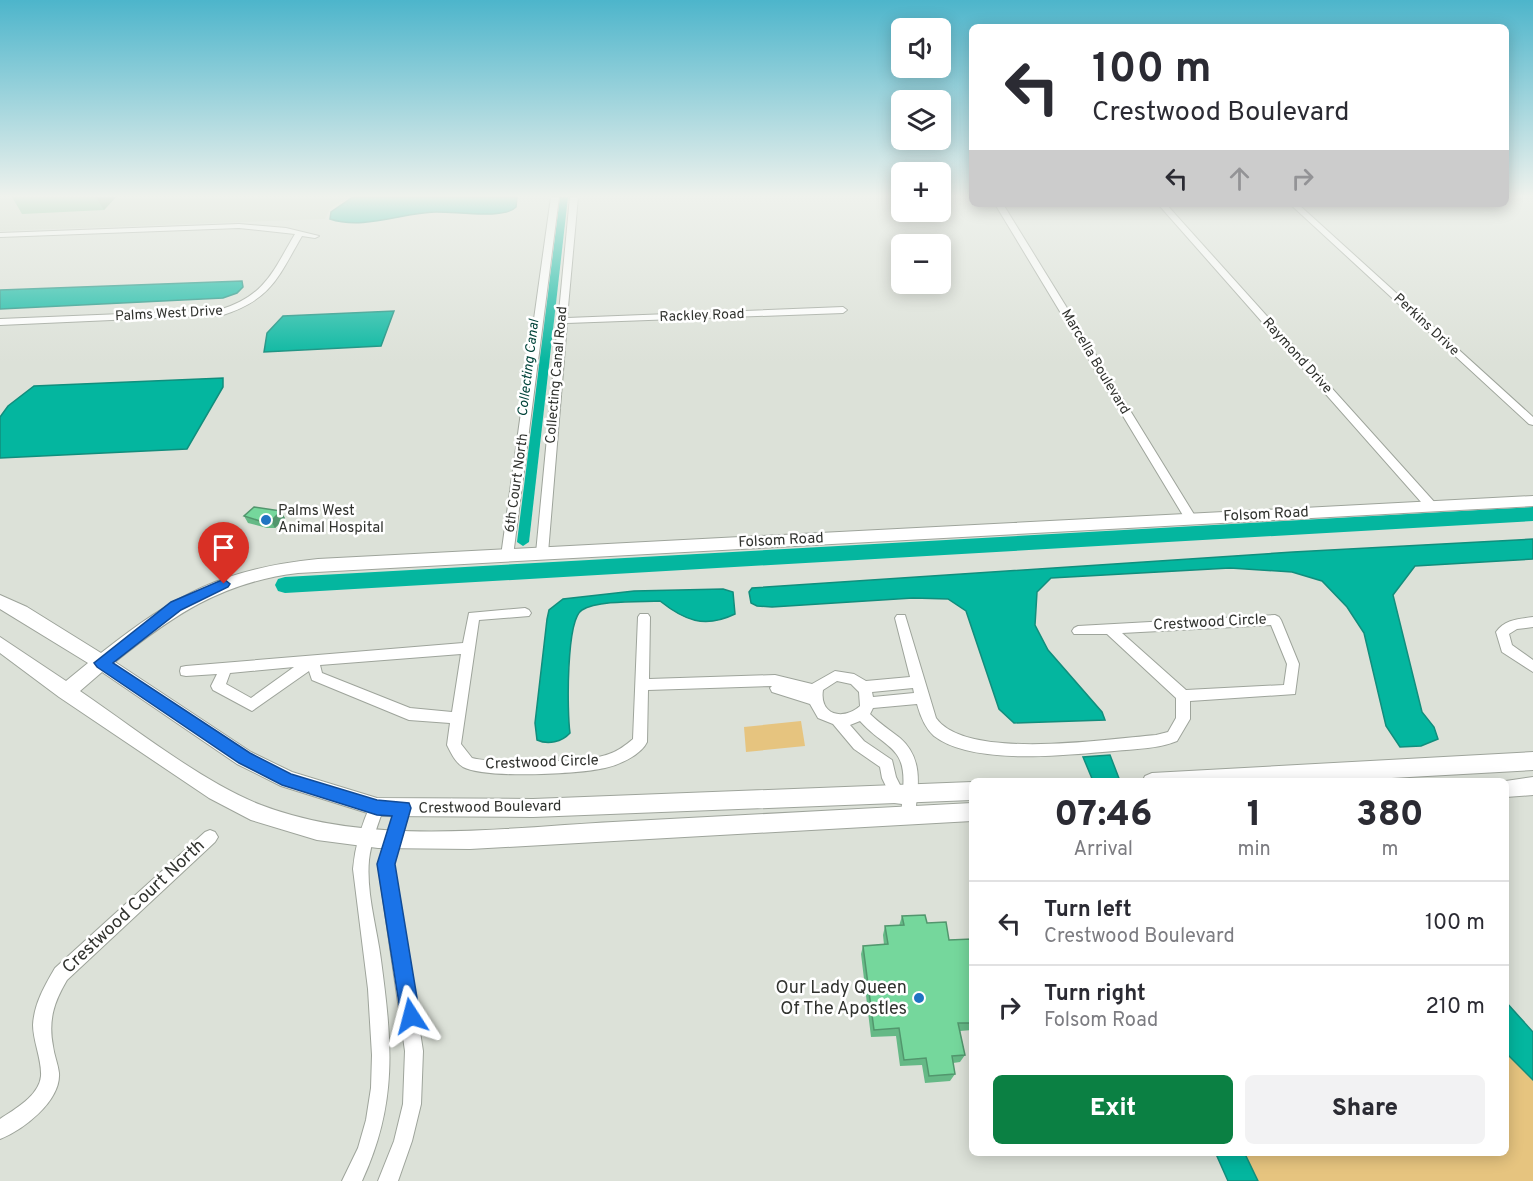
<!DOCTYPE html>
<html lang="en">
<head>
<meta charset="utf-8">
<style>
	:root { --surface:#fff; --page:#f2f2f3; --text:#2b2b33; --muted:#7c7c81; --line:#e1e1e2; --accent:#0b8043 }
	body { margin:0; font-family:Overpass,sans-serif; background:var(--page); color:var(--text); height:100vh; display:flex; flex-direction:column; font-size:22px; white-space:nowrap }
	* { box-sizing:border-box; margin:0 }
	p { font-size:20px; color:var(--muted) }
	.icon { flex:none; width:33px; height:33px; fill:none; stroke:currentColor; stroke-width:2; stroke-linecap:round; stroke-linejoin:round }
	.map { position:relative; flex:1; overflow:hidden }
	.panel { position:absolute; left:969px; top:778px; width:540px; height:378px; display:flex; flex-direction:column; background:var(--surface); border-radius:9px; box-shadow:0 3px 15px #0003 }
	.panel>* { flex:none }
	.guide { position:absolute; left:969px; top:24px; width:540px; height:183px; border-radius:9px; box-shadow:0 3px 15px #0003; background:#fff; color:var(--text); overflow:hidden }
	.buttons { position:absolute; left:891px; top:18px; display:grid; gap:12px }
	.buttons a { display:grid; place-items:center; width:60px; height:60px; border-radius:9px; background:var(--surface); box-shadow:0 3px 15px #0003; font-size:30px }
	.pin { position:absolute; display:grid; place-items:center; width:51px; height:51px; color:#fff; margin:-62px -26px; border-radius:50% 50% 50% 0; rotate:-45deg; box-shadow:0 0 6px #0007 }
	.pin .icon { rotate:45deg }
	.me { position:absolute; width:66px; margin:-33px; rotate:351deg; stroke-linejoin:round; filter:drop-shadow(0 0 4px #0008) }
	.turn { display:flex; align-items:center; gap:21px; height:126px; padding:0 24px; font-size:27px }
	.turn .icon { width:78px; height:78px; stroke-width:2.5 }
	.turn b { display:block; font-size:42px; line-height:51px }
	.lanes { display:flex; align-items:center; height:57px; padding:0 24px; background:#0003; justify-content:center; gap:30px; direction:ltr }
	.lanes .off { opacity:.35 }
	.eta { display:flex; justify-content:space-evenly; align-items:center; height:102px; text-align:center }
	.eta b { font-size:36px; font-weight:800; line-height:42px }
	.button { display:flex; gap:12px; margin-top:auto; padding:12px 24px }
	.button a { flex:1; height:69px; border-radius:9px; background:var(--accent); color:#fff; font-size:24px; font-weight:800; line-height:69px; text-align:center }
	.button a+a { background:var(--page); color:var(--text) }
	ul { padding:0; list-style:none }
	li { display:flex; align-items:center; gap:18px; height:84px; padding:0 24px; border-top:2px solid var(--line) }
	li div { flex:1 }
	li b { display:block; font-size:22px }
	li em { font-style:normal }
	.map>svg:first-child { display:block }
	.built { fill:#cfd8c8 }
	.green { fill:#e6c47f }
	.water { fill:#04b69f; stroke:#118e7d; stroke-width:1.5 }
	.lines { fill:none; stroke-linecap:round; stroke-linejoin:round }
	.canal { fill:#04b69f; fill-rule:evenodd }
	.river { fill:#04b69f; fill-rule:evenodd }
	.street-casing { stroke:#9ea49b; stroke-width:2 }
	.secondary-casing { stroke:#9ea49b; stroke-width:2 }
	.street { fill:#fff; fill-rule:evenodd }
	.secondary { fill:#fff; fill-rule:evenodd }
	.wall { fill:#65b986 }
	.shaded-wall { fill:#52966d }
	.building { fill:#75d79c; stroke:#52966d; stroke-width:1.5 }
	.route { fill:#1a73e8; stroke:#114b97; stroke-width:1.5 }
	.poi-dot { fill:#2074c2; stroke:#fff; stroke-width:2 }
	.labels { text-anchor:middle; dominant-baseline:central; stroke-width:5; stroke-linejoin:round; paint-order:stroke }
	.far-street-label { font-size:14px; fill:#30322e; stroke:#fff }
	.far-water-label { font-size:14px; font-style:italic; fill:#01443a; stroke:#fff }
	.poi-label { font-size:15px; fill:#30322e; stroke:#fff; text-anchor:start }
	.street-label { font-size:15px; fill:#30322e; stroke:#fff }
	.near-street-label { font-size:18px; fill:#30322e; stroke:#fff }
	.near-poi-label { font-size:18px; fill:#30322e; stroke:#fff; text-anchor:end }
</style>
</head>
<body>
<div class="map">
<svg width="1533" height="1181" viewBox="0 0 1533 1181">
	<rect width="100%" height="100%" fill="#dce1d8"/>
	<path class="built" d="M0 197H347L330 209 325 219 0 231Z"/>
	<path class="green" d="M801 721 805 746 746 752 744 727Z
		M1506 1053 1533 1080V1181H1258L1245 1154H1506Z"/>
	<path class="water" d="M353 197H517L516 207C504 220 453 211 435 212 401 213 363 230 330 219L331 212Z
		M242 281 243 287 237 293 223 298 0 309V290Z
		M394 311 381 346 264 352 267 333 283 316Z
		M223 378V387L187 449 0 458V417L8 406 34 386Z
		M1533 539V559L1415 566 1393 595 1422 712 1434 727 1438 739 1421 746 1400 747 1386 726 1364 633 1347 607 1322 581 1292 572 1230 568 1051 578 1037 592 1035 625 1048 650 1102 712 1105 720 1014 723 999 709 966 611 948 599 913 598 772 607 757 606 751 603 749 592 752 588 1293 552Z
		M723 589 733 592 735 614C704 629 684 620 660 601 641 602 598 600 582 610 566 619 567 713 570 733 562 742 548 745 537 740L535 723 547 619 549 610 563 599 634 591Z
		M1110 755 1120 781H1093L1083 757Z
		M1506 1002 1533 1032V1080L1506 1053Z
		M1216 1154H1245L1258 1181H1228Z"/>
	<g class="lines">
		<path class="canal" d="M560 197H568L529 542 523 546 517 542Z"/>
		<path class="river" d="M1533 507V521L285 593 278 591 275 585 278 579 285 577Z"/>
		<defs>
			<path id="street" d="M551 197H559L513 556 507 560 501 556Z
				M570 197H578L567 318 843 307 847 310 843 313 567 323 548 553 542 557 536 553Z
				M995 204H1003L1195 516 1197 519 1195 522H1187Z
				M1158 204H1166L1437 505 1438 508 1437 511H1429Z
				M1290 204H1298L1533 417V425L1529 424Z
				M239 224 286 228 319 236 315 238 302 236C278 277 272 299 223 315L0 325V319L219 310C265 296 272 273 295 234L239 228 0 237V233Z
				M525 608 529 610 531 613 529 616 479 620 461 744 472 758C496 764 587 763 609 754 618 751 626 745 633 739L638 617 640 614H648L650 617 649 679 775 675 812 684 835 671 854 674 866 681 910 677 895 618 897 615H905L936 718C966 761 1108 739 1156 735L1168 732 1176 718V698L1107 634H1074L1072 631 1074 628 1078 626 1275 615 1279 617 1281 620 1299 664 1295 694 1190 701V719L1177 741C1157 749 1135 749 1114 751 1067 755 973 766 934 736 925 728 920 715 917 704L873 708 870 714C879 723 890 730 900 738 924 759 918 787 915 815L913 820 908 822 903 820 901 815 902 804 894 803 882 778 880 767 854 749 833 724 818 718 810 704 772 692 770 688 772 686 648 690 647 742C641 755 619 765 605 768 578 774 486 779 463 767 455 762 451 753 447 745L450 723 409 720 312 680 309 671 252 711 213 690 211 686 217 674 186 676 181 675 180 671 181 667 186 666 463 643 469 613ZM1271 625 1287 664 1284 685 1186 690 1122 633ZM461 654 452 712 410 708 322 673 320 665ZM294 667 251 698 226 684 230 673ZM837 681 851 684 859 692 860 706C843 721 819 715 823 690ZM913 688 914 693 873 697 872 692ZM860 721C886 750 907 745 903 791L896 777 892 760 864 741 850 725Z
				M1533 617V627L1517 629 1509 634 1512 645 1533 660V672L1502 652 1496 632C1505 619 1519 619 1533 617Z
				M377 800 382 802 384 807C378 824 371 842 369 860 366 893 377 928 381 960 392 1043 398 1103 362 1181H342L358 1148 366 1120 371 1088 372 1055 368 989 353 869C355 846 362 823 372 802Z
				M403 801 408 803 410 808 394 864 423 1051 421 1104 412 1141 398 1181H378L394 1141 403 1104 405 1051 378 864 396 808 398 803Z
				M210 830 215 832 218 837 215 842 67 980C54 1002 48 1020 53 1046 54 1055 58 1064 59 1073 61 1101 23 1130 0 1139V1119C15 1109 39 1096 41 1076 42 1060 33 1041 33 1025 34 1004 45 985 55 968L205 832Z"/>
			<path id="secondary" d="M1533 496V506L298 573C222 582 172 616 115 662L251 752 292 772 377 798 533 799 972 782V800L533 817 377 816 281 786 237 764 102 672 80 691C133 727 202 782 261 805 370 847 499 828 613 822 733 816 852 809 972 803V821L470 849 378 848 317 840 251 820 209 798 59 697 0 653V637L66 681 88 663 0 609V595L27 607 101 653C176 594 222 569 318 559Z
				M1533 752V770L1320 782H1142L1145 776 1152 773Z
				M1533 777V795L1506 797V782H1499Z"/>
		</defs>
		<use href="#street" class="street-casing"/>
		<use href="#secondary" class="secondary-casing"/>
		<use href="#street" class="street"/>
		<use href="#secondary" class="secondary"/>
	</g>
	<path class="wall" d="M12 197H116L104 210 22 214Z
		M244 516 285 518 275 528H267L248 523Z
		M902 916 927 923 949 940 972 939V1030L960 1031 965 1055 960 1062 953 1063 955 1074 950 1081 925 1083 922 1065 900 1066 896 1036 871 1037 861 954 863 946 884 945 883 935 885 926H899Z"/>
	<path class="shaded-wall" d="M96 197H116L104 210Z
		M281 511 285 518 275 528 271 521Z"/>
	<path class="building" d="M254 507 281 511 271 521 263 522 244 516Z
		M925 915 927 923 946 922 949 940 972 939V1023H958L965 1055 952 1056 955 1074 929 1076 926 1058 904 1060 899 1028 874 1030 863 946 888 944 885 926 904 925 902 916Z"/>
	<linearGradient id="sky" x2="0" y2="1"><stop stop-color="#4db5cb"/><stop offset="0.54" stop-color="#eff2ed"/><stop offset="1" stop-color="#eff2ed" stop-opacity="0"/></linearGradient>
	<rect width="1533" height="363" fill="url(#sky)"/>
	<path class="route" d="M224 579 230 584 228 587 181 610 113 663 250 753 291 774 377 800 409 803 411 808 395 864 420 1016 417 1022 411 1025 404 1022 401 1016 377 864 392 816 377 815 282 785 239 763 97 667 94 663 171 602Z"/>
	<g class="poi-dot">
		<circle cx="266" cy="520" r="6"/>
		<circle cx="919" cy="998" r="6"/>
	</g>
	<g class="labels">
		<g class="far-street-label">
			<text transform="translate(169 314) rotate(-3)">Palms West Drive</text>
			<text transform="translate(702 316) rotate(-2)">Rackley Road</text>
			<text transform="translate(1426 325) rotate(43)">Perkins Drive</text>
			<text transform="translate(1297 356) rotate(48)">Raymond Drive</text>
			<text transform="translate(1095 362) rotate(59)">Marcella Boulevard</text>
			<text transform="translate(557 375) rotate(-85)">Collecting Canal Road</text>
			<text transform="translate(517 483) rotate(-82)">6th Court North</text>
		</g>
		<g class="far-water-label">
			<text transform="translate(529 368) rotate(-83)">Collecting Canal</text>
		</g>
		<g class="poi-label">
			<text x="278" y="511">Palms West<tspan x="278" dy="17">Animal Hospital</tspan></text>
		</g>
		<g class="street-label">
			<text transform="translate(1266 515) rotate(-3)">Folsom Road</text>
			<text transform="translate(781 541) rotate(-3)">Folsom Road</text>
			<text transform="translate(1210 623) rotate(-3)">Crestwood Circle</text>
			<text transform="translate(542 763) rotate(-2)">Crestwood Circle</text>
			<text transform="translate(490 808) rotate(-1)">Crestwood Boulevard</text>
		</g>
		<g class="near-street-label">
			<text transform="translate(134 907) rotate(-43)">Crestwood Court North</text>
		</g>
		<g class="near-poi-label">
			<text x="907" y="988">Our Lady Queen<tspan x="907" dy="21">Of The Apostles</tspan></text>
		</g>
	</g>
</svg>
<div class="buttons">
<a><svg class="icon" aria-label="sound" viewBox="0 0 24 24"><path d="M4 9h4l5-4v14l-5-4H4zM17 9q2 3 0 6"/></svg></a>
<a><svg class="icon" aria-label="layers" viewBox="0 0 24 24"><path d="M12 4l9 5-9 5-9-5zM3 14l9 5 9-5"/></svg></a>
<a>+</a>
<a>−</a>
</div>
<div class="pin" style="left:224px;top:584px;background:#d93025"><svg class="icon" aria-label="arrive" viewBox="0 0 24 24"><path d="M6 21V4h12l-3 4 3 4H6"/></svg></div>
<svg class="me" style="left:411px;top:1016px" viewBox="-20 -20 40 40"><path d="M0-17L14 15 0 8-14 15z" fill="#1a73e8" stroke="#fff" stroke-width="4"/></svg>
<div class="guide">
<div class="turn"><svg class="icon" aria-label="left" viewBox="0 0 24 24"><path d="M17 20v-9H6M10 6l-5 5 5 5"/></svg><div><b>100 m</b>Crestwood Boulevard</div></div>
<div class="lanes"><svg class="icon" aria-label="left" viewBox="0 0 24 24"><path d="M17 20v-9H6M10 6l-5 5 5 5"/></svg><svg class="icon off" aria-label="ahead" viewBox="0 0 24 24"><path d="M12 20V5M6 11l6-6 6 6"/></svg><svg class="icon off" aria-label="right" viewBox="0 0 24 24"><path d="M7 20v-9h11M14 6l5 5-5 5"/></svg></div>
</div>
<section class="panel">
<div class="eta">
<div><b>07:46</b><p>Arrival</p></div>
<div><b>1</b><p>min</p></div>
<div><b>380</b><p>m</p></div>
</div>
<ul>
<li><svg class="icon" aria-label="left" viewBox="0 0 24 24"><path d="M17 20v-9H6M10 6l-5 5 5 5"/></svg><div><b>Turn left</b><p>Crestwood Boulevard</p></div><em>100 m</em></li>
<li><svg class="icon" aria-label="right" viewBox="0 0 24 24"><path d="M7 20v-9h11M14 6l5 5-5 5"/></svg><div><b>Turn right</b><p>Folsom Road</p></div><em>210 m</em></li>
</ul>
<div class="button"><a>Exit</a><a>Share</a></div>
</section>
</div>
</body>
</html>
